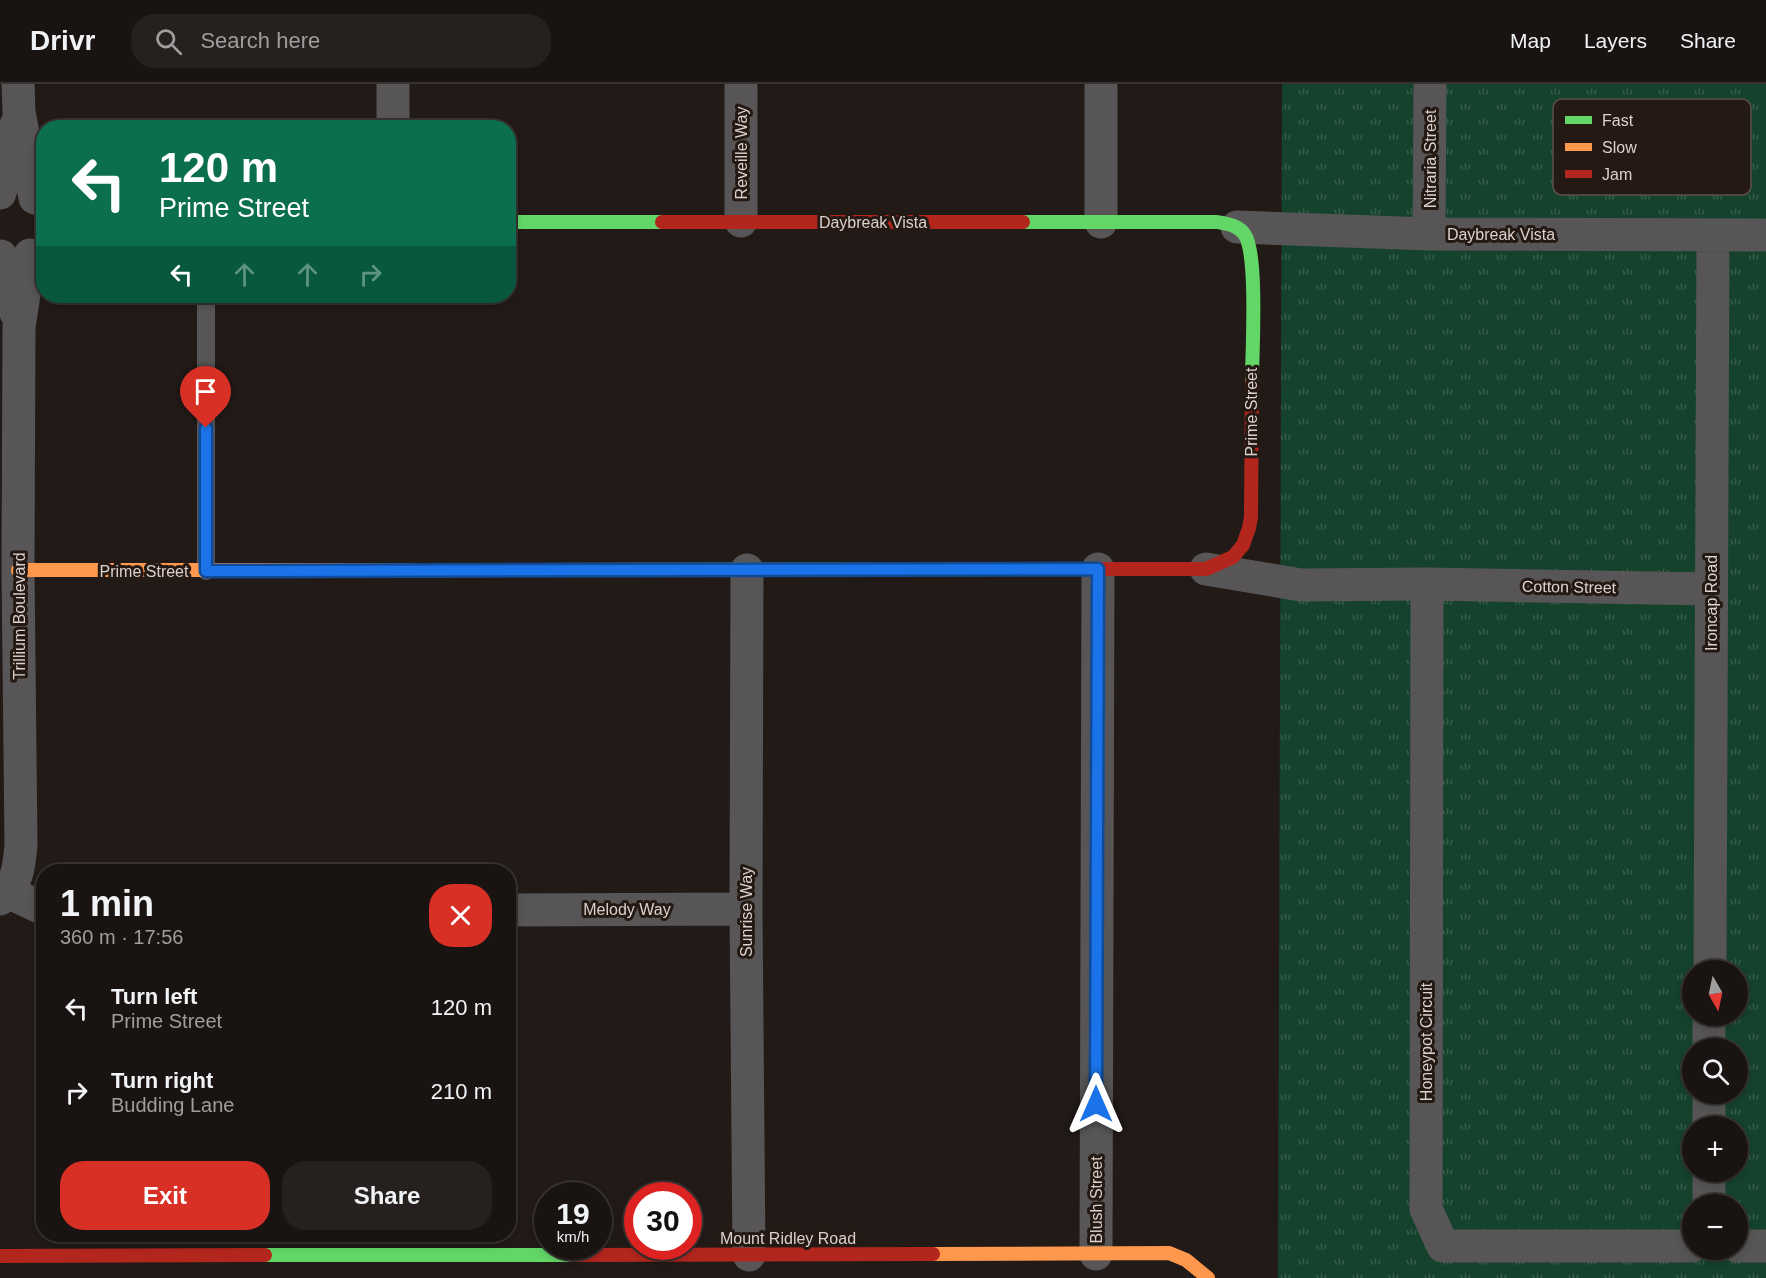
<!DOCTYPE html>
<html lang="en">
<head>
<meta charset="utf-8">
<style>
	:root { --surface:#191411; --page:#26211f; --text:#f1f3f6; --muted:#9f9e9f; --line:#373331; --accent:#d93025 }
	body { margin:0; font-family:Helvetica,sans-serif; background:var(--page); color:var(--text); height:100vh; display:flex; flex-direction:column; font-size:22px; white-space:nowrap }
	* { box-sizing:border-box; margin:0 }
	p { font-size:20px; color:var(--muted) }
	.icon { flex:none; width:33px; height:33px; fill:none; stroke:currentColor; stroke-width:2; stroke-linecap:round; stroke-linejoin:round }
	.map { position:relative; flex:1; overflow:hidden }
	.details { position:absolute; left:36px; top:780px; width:480px; height:378px; display:flex; flex-direction:column; background:var(--surface); border-radius:24px; box-shadow:0 3px 9px #0003,0 0 0 2px var(--line) }
	.details>* { flex:none }
	.guide { position:absolute; left:36px; top:36px; width:480px; height:183px; border-radius:24px; box-shadow:0 3px 9px #0003,0 0 0 2px var(--line); background:#0b6e4f; color:#fff; overflow:hidden }
	.needle { width:39px; rotate:171deg }
	.fabs { position:absolute; left:1682px; top:876px; display:grid; gap:12px }
	.fabs a { display:grid; place-items:center; width:66px; height:66px; border-radius:50%; background:var(--surface); box-shadow:0 3px 9px #0003,0 0 0 2px var(--line); font-size:30px }
	.speed { position:absolute; left:534px; top:1098px; display:flex; gap:12px; font-size:30px; font-weight:700; text-align:center }
	.speed>* { display:grid; place-content:center; width:78px; height:78px; border-radius:50%; background:var(--surface); box-shadow:0 3px 9px #0003,0 0 0 2px var(--line); line-height:1 }
	.speed small { font-size:15px; font-weight:400 }
	.speed .limit { border:9px solid #d22; background:#fff; color:#111 }
	.pin { position:absolute; display:grid; place-items:center; width:51px; height:51px; color:#fff; margin:-62px -26px; border-radius:50% 50% 50% 0; rotate:-45deg; box-shadow:0 0 6px #0007 }
	.pin .icon { rotate:45deg }
	.me { position:absolute; width:66px; margin:-33px; rotate:0deg; stroke-linejoin:round; filter:drop-shadow(0 0 4px #0008) }
	.turn { display:flex; align-items:center; gap:21px; height:126px; padding:0 24px; font-size:27px }
	.turn .icon { width:78px; height:78px; stroke-width:2.5 }
	.turn b { display:block; font-size:42px; line-height:51px }
	.lanes { display:flex; align-items:center; height:57px; padding:0 24px; background:#0003; justify-content:center; gap:30px; direction:ltr }
	.lanes .off { opacity:.35 }
	.round { display:grid; place-items:center; flex:none; width:63px; height:63px; border-radius:24px; background:var(--page) }
	.head { display:flex; align-items:center; justify-content:space-between; height:102px; padding:0 24px }
	h1 { font-size:36px; font-weight:600; line-height:45px }
	.action { display:flex; gap:12px; margin-top:auto; padding:12px 24px }
	.action a { flex:1; height:69px; border-radius:24px; background:var(--accent); color:#fff; font-size:24px; font-weight:600; line-height:69px; text-align:center }
	.action a+a { background:var(--page); color:var(--text) }
	ul { padding:0; list-style:none }
	li { display:flex; align-items:center; gap:18px; height:84px; padding:0 24px }
	li div { flex:1 }
	li b { display:block; font-size:22px }
	li em { font-style:normal }
	header { display:flex; align-items:center; gap:36px; box-sizing:border-box; height:84px; padding:0 30px; background:var(--surface); border-bottom:2px solid var(--line) }
	header strong { font-size:28px }
	nav { display:flex; gap:33px; margin-inline-start:auto; font-size:21px }
	.search { width:420px; height:54px; background:var(--page); display:flex; align-items:center; gap:15px; box-sizing:border-box; padding:0 21px; border-radius:24px; color:var(--muted); font-size:22px }
	.map>svg:first-child { display:block }
	.grass { fill:url(#grass-tufts); fill-rule:evenodd }
	.lines { fill:none; stroke-linecap:round; stroke-linejoin:round }
	.lane { stroke:#575555; stroke-width:18 }
	.street { stroke:#575555; stroke-width:33 }
	.fast { stroke:#63d668; stroke-width:14 }
	.slow { stroke:#ff974d; stroke-width:14 }
	.jam { stroke:#b3261e; stroke-width:14 }
	.route-casing { stroke:#114b97; stroke-width:15 }
	.route { stroke:#1a73e8; stroke-width:10 }
	.labels { text-anchor:middle; dominant-baseline:central; stroke-width:6; stroke-linejoin:round; paint-order:stroke }
	.street-label { font-size:16px; fill:#dbd2ce; stroke:#251913 }
	.key { fill:#251913; stroke:#5c504b; stroke-width:1.5 }
	.key-label { font-size:16px; fill:#dbd2ce }
</style>
</head>
<body>
<header>
<strong>Drivr</strong>
<div class="search"><svg class="icon" aria-label="search" viewBox="0 0 24 24"><circle cx="10" cy="10" r="6"/><path d="M15 15l6 6"/></svg>Search here</div>
<nav><a>Map</a><a>Layers</a><a>Share</a></nav>
</header>
<div class="map">
<svg width="1766" height="1194" viewBox="0 0 1766 1194">
	<defs>
		<pattern id="grass-tufts" width="24" height="20" patternUnits="userSpaceOnUse" patternTransform="scale(1.5)"><rect width="24" height="20" fill="#15422d"/><path d="M3 7l-1-3M5 7V3M7 7l1-3M15 17l-1-3M17 17v-4M19 17l1-3" fill="none" stroke="#365c4a"/></pattern>
	</defs>
	<rect width="100%" height="100%" fill="#211a17"/>
	<path class="grass" d="M1282 0H1766V1194H1278ZM1692 886H1737V932H1692ZM1692 964H1737V1010H1692ZM1692 1042H1737V1088H1692ZM1692 1120H1737V1166H1692Z"/>
	<g class="lines">
		<path class="lane" d="M206 212V487"/>
		<path class="street" d="M18 0 19 28 35 114
			M393 0V44
			M741 0V137
			M0 109 16 41
			M1101 138V0
			M1237 143 1429 150 1766 151
			M1429 150 1430 0
			M1 172 16 229
			M1206 485 1301 501 1427 500 1711 505
			M747 486 746 825 749 1171
			M1427 500 1426 1125 1443 1162H1692
			M8 808 44 825
			M0 815C18 799 19 783 21 761L18 486 19 243 30 171
			M508 826 746 825
			M1710 886 1713 151
			M1709 964V932
			M1709 1042V1010
			M1709 1120V1088
			M1737 1162H1766
			M1096 1170 1098 485"/>
		<path class="fast" d="M508 138H662
			M1023 138H1217C1227 140 1239 141 1245 151 1258 172 1252 269 1252 298
			M533 486 952 485
			M265 1171H572"/>
		<path class="slow" d="M18 486H533
			M933 1170 1169 1169 1186 1176 1208 1194"/>
		<path class="jam" d="M662 138H1023
			M952 485H1206L1233 473 1243 461 1249 444 1251 433 1252 298
			M572 1171 933 1170
			M0 1172 265 1171"/>
	</g>
	<g class="lines">
		<defs>
			<path id="route" d="M206 344V487L1098 485 1096 1020"/>
		</defs>
		<use href="#route" class="route-casing"/>
		<use href="#route" class="route"/>
	</g>
	<g class="labels">
		<g class="street-label">
			<text transform="translate(741 69) rotate(-90)">Reveille Way</text>
			<text transform="translate(1430 75) rotate(-90)">Nitraria Street</text>
			<text x="873" y="138">Daybreak Vista</text>
			<text x="1501" y="150">Daybreak Vista</text>
			<text transform="translate(1251 328) rotate(-90)">Prime Street</text>
			<text x="144" y="487">Prime Street</text>
			<text transform="translate(1569 503) rotate(1)">Cotton Street</text>
			<text transform="translate(1711 519) rotate(-90)">Ironcap Road</text>
			<text transform="translate(19 532) rotate(-90)">Trillium Boulevard</text>
			<text x="627" y="825">Melody Way</text>
			<text transform="translate(746 828) rotate(-90)">Sunrise Way</text>
			<text transform="translate(1426 958) rotate(-90)">Honeypot Circuit</text>
			<text transform="translate(1096 1116) rotate(-90)">Blush Street</text>
			<text x="788" y="1154">Mount Ridley Road</text>
		</g>
	</g>
	<rect x="1553" y="15" width="198" height="96" rx="9" class="key"/>
	<rect x="1565" y="32" width="27" height="8" fill="#63d668"/>
	<rect x="1565" y="59" width="27" height="8" fill="#ff974d"/>
	<rect x="1565" y="86" width="27" height="8" fill="#b3261e"/>
	<g class="key-label">
		<text x="1602" y="42">Fast</text>
		<text x="1602" y="69">Slow</text>
		<text x="1602" y="96">Jam</text>
	</g>
</svg>
<div class="fabs">
<a><svg class="needle" viewBox="-14 -14 28 28"><path d="M0-13l5 13h-10z" fill="#e53935"/><path d="M0 13l5-13h-10z" fill="#9f9e9f"/></svg></a>
<a><svg class="icon" aria-label="search" viewBox="0 0 24 24"><circle cx="10" cy="10" r="6"/><path d="M15 15l6 6"/></svg></a>
<a>+</a>
<a>−</a>
</div>
<div class="speed"><div>19<small>km/h</small></div><div class="limit">30</div></div>
<div class="pin" style="left:206px;top:344px;background:#d93025"><svg class="icon" aria-label="arrive" viewBox="0 0 24 24"><path d="M6 21V4h12l-3 4 3 4H6"/></svg></div>
<svg class="me" style="left:1096px;top:1020px" viewBox="-20 -20 40 40"><path d="M0-17L14 15 0 8-14 15z" fill="#1a73e8" stroke="#fff" stroke-width="4"/></svg>
<div class="guide">
<div class="turn"><svg class="icon" aria-label="left" viewBox="0 0 24 24"><path d="M17 20v-9H6M10 6l-5 5 5 5"/></svg><div><b>120 m</b>Prime Street</div></div>
<div class="lanes"><svg class="icon" aria-label="left" viewBox="0 0 24 24"><path d="M17 20v-9H6M10 6l-5 5 5 5"/></svg><svg class="icon off" aria-label="ahead" viewBox="0 0 24 24"><path d="M12 20V5M6 11l6-6 6 6"/></svg><svg class="icon off" aria-label="ahead" viewBox="0 0 24 24"><path d="M12 20V5M6 11l6-6 6 6"/></svg><svg class="icon off" aria-label="right" viewBox="0 0 24 24"><path d="M7 20v-9h11M14 6l5 5-5 5"/></svg></div>
</div>
<section class="details">
<div class="head"><div><h1>1 min</h1><p>360 m · 17:56</p></div><a class="round" style="background:#d93025;color:#fff"><svg class="icon" aria-label="close" viewBox="0 0 24 24"><path d="M6 6l12 12M18 6L6 18"/></svg></a></div>
<ul>
<li><svg class="icon" aria-label="left" viewBox="0 0 24 24"><path d="M17 20v-9H6M10 6l-5 5 5 5"/></svg><div><b>Turn left</b><p>Prime Street</p></div><em>120 m</em></li>
<li><svg class="icon" aria-label="right" viewBox="0 0 24 24"><path d="M7 20v-9h11M14 6l5 5-5 5"/></svg><div><b>Turn right</b><p>Budding Lane</p></div><em>210 m</em></li>
</ul>
<div class="action"><a>Exit</a><a>Share</a></div>
</section>
</div>
</body>
</html>
